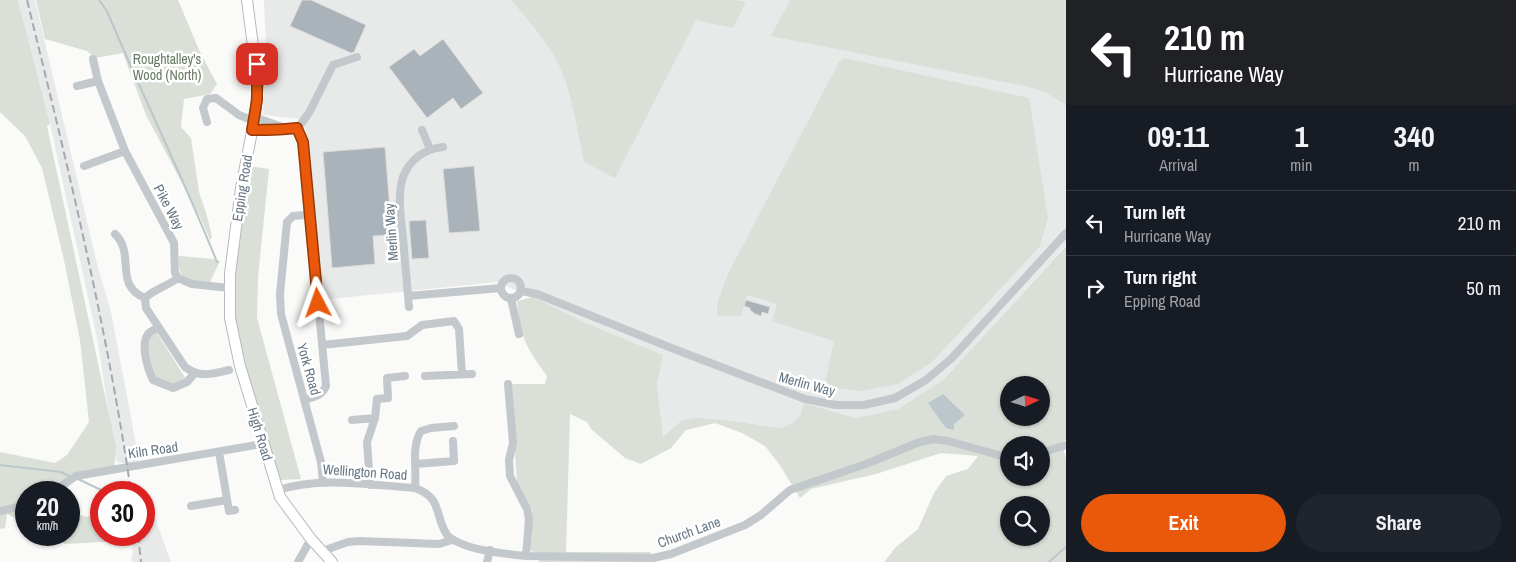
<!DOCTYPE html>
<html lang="en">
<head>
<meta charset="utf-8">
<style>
	:root { --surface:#171b24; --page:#20242c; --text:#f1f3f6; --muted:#9ea1a6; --line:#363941; --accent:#ea580c }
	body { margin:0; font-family:"Archivo Narrow",sans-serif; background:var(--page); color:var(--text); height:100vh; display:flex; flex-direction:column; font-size:19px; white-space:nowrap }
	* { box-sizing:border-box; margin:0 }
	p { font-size:16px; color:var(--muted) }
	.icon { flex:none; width:28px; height:28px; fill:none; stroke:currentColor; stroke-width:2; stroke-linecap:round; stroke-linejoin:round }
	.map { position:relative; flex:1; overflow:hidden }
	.sheet { display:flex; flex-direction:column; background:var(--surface); width:450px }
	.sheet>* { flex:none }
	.top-card { background:#202124; color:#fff; overflow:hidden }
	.needle { width:32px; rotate:86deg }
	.buttons { position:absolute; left:1000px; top:376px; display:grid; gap:10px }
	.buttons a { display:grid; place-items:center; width:50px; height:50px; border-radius:50%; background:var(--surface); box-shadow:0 1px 4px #0004; font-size:25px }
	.speed { position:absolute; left:15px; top:481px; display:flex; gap:10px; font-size:25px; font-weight:700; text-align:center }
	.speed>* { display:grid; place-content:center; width:65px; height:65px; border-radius:50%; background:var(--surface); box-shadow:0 1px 4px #0004; line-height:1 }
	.speed small { font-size:12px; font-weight:400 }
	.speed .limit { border:8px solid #d22; background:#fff; color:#111 }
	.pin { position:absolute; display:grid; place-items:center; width:42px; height:42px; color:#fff; margin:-21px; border-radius:10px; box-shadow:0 2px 8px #0006 }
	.me { position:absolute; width:55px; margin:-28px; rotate:356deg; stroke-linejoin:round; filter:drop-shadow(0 0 4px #0008) }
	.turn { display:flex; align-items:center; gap:18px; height:105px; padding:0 15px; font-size:22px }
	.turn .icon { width:65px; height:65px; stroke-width:2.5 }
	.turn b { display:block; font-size:35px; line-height:42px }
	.eta { display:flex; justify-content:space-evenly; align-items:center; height:85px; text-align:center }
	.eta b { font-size:30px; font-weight:700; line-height:35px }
	.action { display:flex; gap:10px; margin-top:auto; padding:10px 15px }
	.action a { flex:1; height:58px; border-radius:30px; background:var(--accent); color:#fff; font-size:20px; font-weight:700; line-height:58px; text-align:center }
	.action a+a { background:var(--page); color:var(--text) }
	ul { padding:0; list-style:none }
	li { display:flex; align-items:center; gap:15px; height:65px; padding:0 15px; border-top:1px solid var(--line) }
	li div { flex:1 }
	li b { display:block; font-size:19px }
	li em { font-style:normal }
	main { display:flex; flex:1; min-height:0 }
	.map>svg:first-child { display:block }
	.built { fill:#e8e9e9 }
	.green { fill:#dadfd7; fill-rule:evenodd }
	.water { fill:#bbc7cb }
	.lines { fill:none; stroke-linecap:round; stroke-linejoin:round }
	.stream { stroke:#bbc7cb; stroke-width:2 }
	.building { fill:#aab3b9; stroke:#dcdcda }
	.major-casing { stroke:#b5babe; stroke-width:12 }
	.minor { stroke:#c3c8cc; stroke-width:8 }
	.major { stroke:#fff; stroke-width:10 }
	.rail { stroke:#a2aab0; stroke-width:2; stroke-dasharray:8 4; stroke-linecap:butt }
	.route-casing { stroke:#983908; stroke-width:12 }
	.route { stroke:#ea580c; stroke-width:9 }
	.labels { text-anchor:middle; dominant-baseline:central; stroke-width:5; stroke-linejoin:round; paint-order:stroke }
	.park-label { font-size:14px; fill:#687a64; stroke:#fff }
	.street-label { font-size:14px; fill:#657683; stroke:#fff }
</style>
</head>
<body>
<main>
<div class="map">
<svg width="1066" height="562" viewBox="0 0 1066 562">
	<rect width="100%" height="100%" fill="#fafaf8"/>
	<path class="built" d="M18 0H35L97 264 111 312 139 460 129 463H119L116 460 97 338 50 124Z
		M264 0H1066V245L943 380 898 409 856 418 804 403 800 416 792 423 782 428 726 420 681 421 663 438 657 384 663 355 586 323 498 282 320 300 306 131 300 119 263 115 266 43Z
		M144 502 155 518 171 562H131L133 552 130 535H144Z"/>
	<path class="green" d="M0 0H18L50 124 47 126 116 447 114 471 75 481 62 492H26V524L7 514 5 528 0 529V452L55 463 67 455 89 422 80 340 64 260 42 168 25 136 0 112Z
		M36 0H178L199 50 217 84 210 94 184 99 181 127 191 138 199 192 207 216 212 237 210 240 201 219 146 115 123 53 95 58 87 51 45 39Z
		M511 0H736L746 2 733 28 696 20 615 178 584 162C577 130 573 95 559 65 548 42 528 20 511 0Z
		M790 0H1066V105L1045 92 1029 87 771 36Z
		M844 58 1029 98 1048 218 1040 246 932 362 898 384 860 391 824 387 834 341 772 321 777 304 747 295 741 316H717V304L728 274 839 62Z
		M249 166 269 169 258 277 257 318 301 479 279 480 265 442 235 330 232 293 238 239 245 213V194Z
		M1066 246V440L1062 442 1066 459V562H884L896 547 918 529 934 493 946 476 968 469 978 456 941 453 876 474 811 489 800 498 779 464 765 446 742 433 715 423 686 430 671 448 641 464 625 458 591 429 587 422 570 414 566 552H651L652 562H539V553L531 551 532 510 517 485 511 384H545L547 376C525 346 521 338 517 301L533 297 586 323 663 355 657 384 663 437 681 421 695 418 726 420 782 428 792 423 800 416 804 403 856 418 898 409 943 380ZM1009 385H1041V418H1009ZM1009 445H1041V478H1009ZM1009 505H1041V538H1009Z
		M179 256 214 259 220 261 210 282C188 280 177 283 179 256Z
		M157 333 186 379 172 385 157 379 152 374 147 342 148 338Z
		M101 508V535H116L119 541 65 544 48 535H69V513L88 517Z"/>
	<path class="water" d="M943 394 965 415 954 424V430L946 428 928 403Z"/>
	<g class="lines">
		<path class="stream" d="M99 0 107 11C142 95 183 177 217 262
			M0 465 61 472 71 477
			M76 478 105 492
			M1049 562 1066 547"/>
	</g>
	<path class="building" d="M302 0H311L366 25 354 52 351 53 290 26Z
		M443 39 483 93 461 109 453 98 427 118 389 67 414 49 420 56Z
		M385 147 392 235 373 236 375 264 332 268 323 152Z
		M474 166 480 231 449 233 443 169Z
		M426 220 429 258 412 259 409 221Z
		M746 300 770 307 768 314 762 312 761 316 755 314 750 310V308L744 306Z"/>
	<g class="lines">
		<defs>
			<path id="major" d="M247 0 258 84 255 116 241 188 230 274V318L240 366 280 497 311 539 332 562"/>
		</defs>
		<use href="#major" class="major-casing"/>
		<path class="minor" d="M93 59 98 81 125 151 174 243 175 273 178 278
			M77 86 98 81
			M255 116 257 118 285 128 297 129 309 113 333 65 357 57
			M207 122 203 108 207 99 216 98 239 115 254 121
			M297 129 303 141 326 386C322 396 314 397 304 400
			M252 130 281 131 285 128
			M422 130 430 149
			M84 166 125 151
			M305 215 293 216 287 222 280 294 281 314 321 462 323 482
			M115 234C136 254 113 285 145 298
			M501 288a10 10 0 1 1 20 0a10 10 0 1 1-20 0Z
			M178 278C168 286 154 289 145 298L146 308 185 367C199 378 213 374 229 370
			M178 278 192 284 229 288
			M521 291 537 294 674 349 805 399 836 405H864L895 398 926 380 952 358 1066 233
			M408 296 501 288
			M511 299 519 334
			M409 307C407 284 405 261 403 238 401 219 397 196 403 177 410 159 425 149 443 147
			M159 328C155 329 151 331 148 334 140 345 148 370 153 380L173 388 187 382 194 374
			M322 345 407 336 422 325 454 321 459 329 462 374
			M425 376 472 374
			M508 384 513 443 509 460 510 476 527 509 529 519 526 556
			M352 420 375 418
			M219 452 229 511 235 510
			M1041 453 1066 445
			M416 464 454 461 453 441
			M370 485 367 442 375 418 377 399 388 398 387 378 405 376
			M415 488C417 469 411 447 421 431L431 428 454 426
			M278 490C322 476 369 485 415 488 443 498 434 515 447 535 462 550 506 554 526 556L653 558 671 554 745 525 761 515 790 490 866 464 917 443 933 439 948 441 1009 458
			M52 492 76 476 262 444
			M191 506 227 500
			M0 511 26 505
			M328 549 348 542 360 541 439 544 452 540
			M298 562 311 539
			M487 562 490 550"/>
		<use href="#major" class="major"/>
		<path class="rail" d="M27 0C67 163 107 326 131 492
			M138 535 141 562"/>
	</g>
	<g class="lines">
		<defs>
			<path id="route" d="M257 64V100L252 130C268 130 282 130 297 128L303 142 318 303"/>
		</defs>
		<use href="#route" class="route-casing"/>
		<use href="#route" class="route"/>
	</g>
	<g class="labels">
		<g class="park-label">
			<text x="167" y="59">Roughtalley's<tspan x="167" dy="16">Wood (North)</tspan></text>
		</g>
		<g class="street-label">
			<text transform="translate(242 188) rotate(-81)">Epping Road</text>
			<text transform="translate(169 207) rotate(62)">Pike Way</text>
			<text transform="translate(391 232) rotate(-94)">Merlin Way</text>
			<text transform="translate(309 369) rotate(74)">York Road</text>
			<text transform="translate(807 384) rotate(15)">Merlin Way</text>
			<text transform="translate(260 434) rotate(73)">High Road</text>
			<text transform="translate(153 450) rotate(-8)">Kiln Road</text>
			<text transform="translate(365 472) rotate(4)">Wellington Road</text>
			<text transform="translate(689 532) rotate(-20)">Church Lane</text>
		</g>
	</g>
</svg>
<div class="buttons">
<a><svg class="needle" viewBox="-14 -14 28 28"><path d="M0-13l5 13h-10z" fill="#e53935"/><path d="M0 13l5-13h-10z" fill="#9ea1a6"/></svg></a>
<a><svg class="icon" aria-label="sound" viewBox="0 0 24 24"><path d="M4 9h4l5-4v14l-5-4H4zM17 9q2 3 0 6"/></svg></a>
<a><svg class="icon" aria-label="search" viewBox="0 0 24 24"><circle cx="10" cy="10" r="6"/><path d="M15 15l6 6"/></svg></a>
</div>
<div class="speed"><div>20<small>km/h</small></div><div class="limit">30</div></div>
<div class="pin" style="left:257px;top:64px;background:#d93025"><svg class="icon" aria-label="arrive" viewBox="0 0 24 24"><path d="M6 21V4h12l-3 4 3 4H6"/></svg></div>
<svg class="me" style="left:318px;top:303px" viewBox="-20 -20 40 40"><path d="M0-17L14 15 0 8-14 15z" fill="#ea580c" stroke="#fff" stroke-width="4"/></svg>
</div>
<section class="sheet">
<div class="top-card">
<div class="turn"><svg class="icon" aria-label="left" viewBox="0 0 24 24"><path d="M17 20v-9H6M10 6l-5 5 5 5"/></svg><div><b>210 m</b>Hurricane Way</div></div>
</div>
<div class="eta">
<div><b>09:11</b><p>Arrival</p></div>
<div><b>1</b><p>min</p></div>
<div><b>340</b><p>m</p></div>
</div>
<ul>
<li><svg class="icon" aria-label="left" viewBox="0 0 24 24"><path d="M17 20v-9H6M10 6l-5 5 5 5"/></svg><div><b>Turn left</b><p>Hurricane Way</p></div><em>210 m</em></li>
<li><svg class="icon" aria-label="right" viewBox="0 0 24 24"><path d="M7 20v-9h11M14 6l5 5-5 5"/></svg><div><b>Turn right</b><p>Epping Road</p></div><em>50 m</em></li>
</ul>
<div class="action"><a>Exit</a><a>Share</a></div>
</section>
</main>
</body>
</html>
